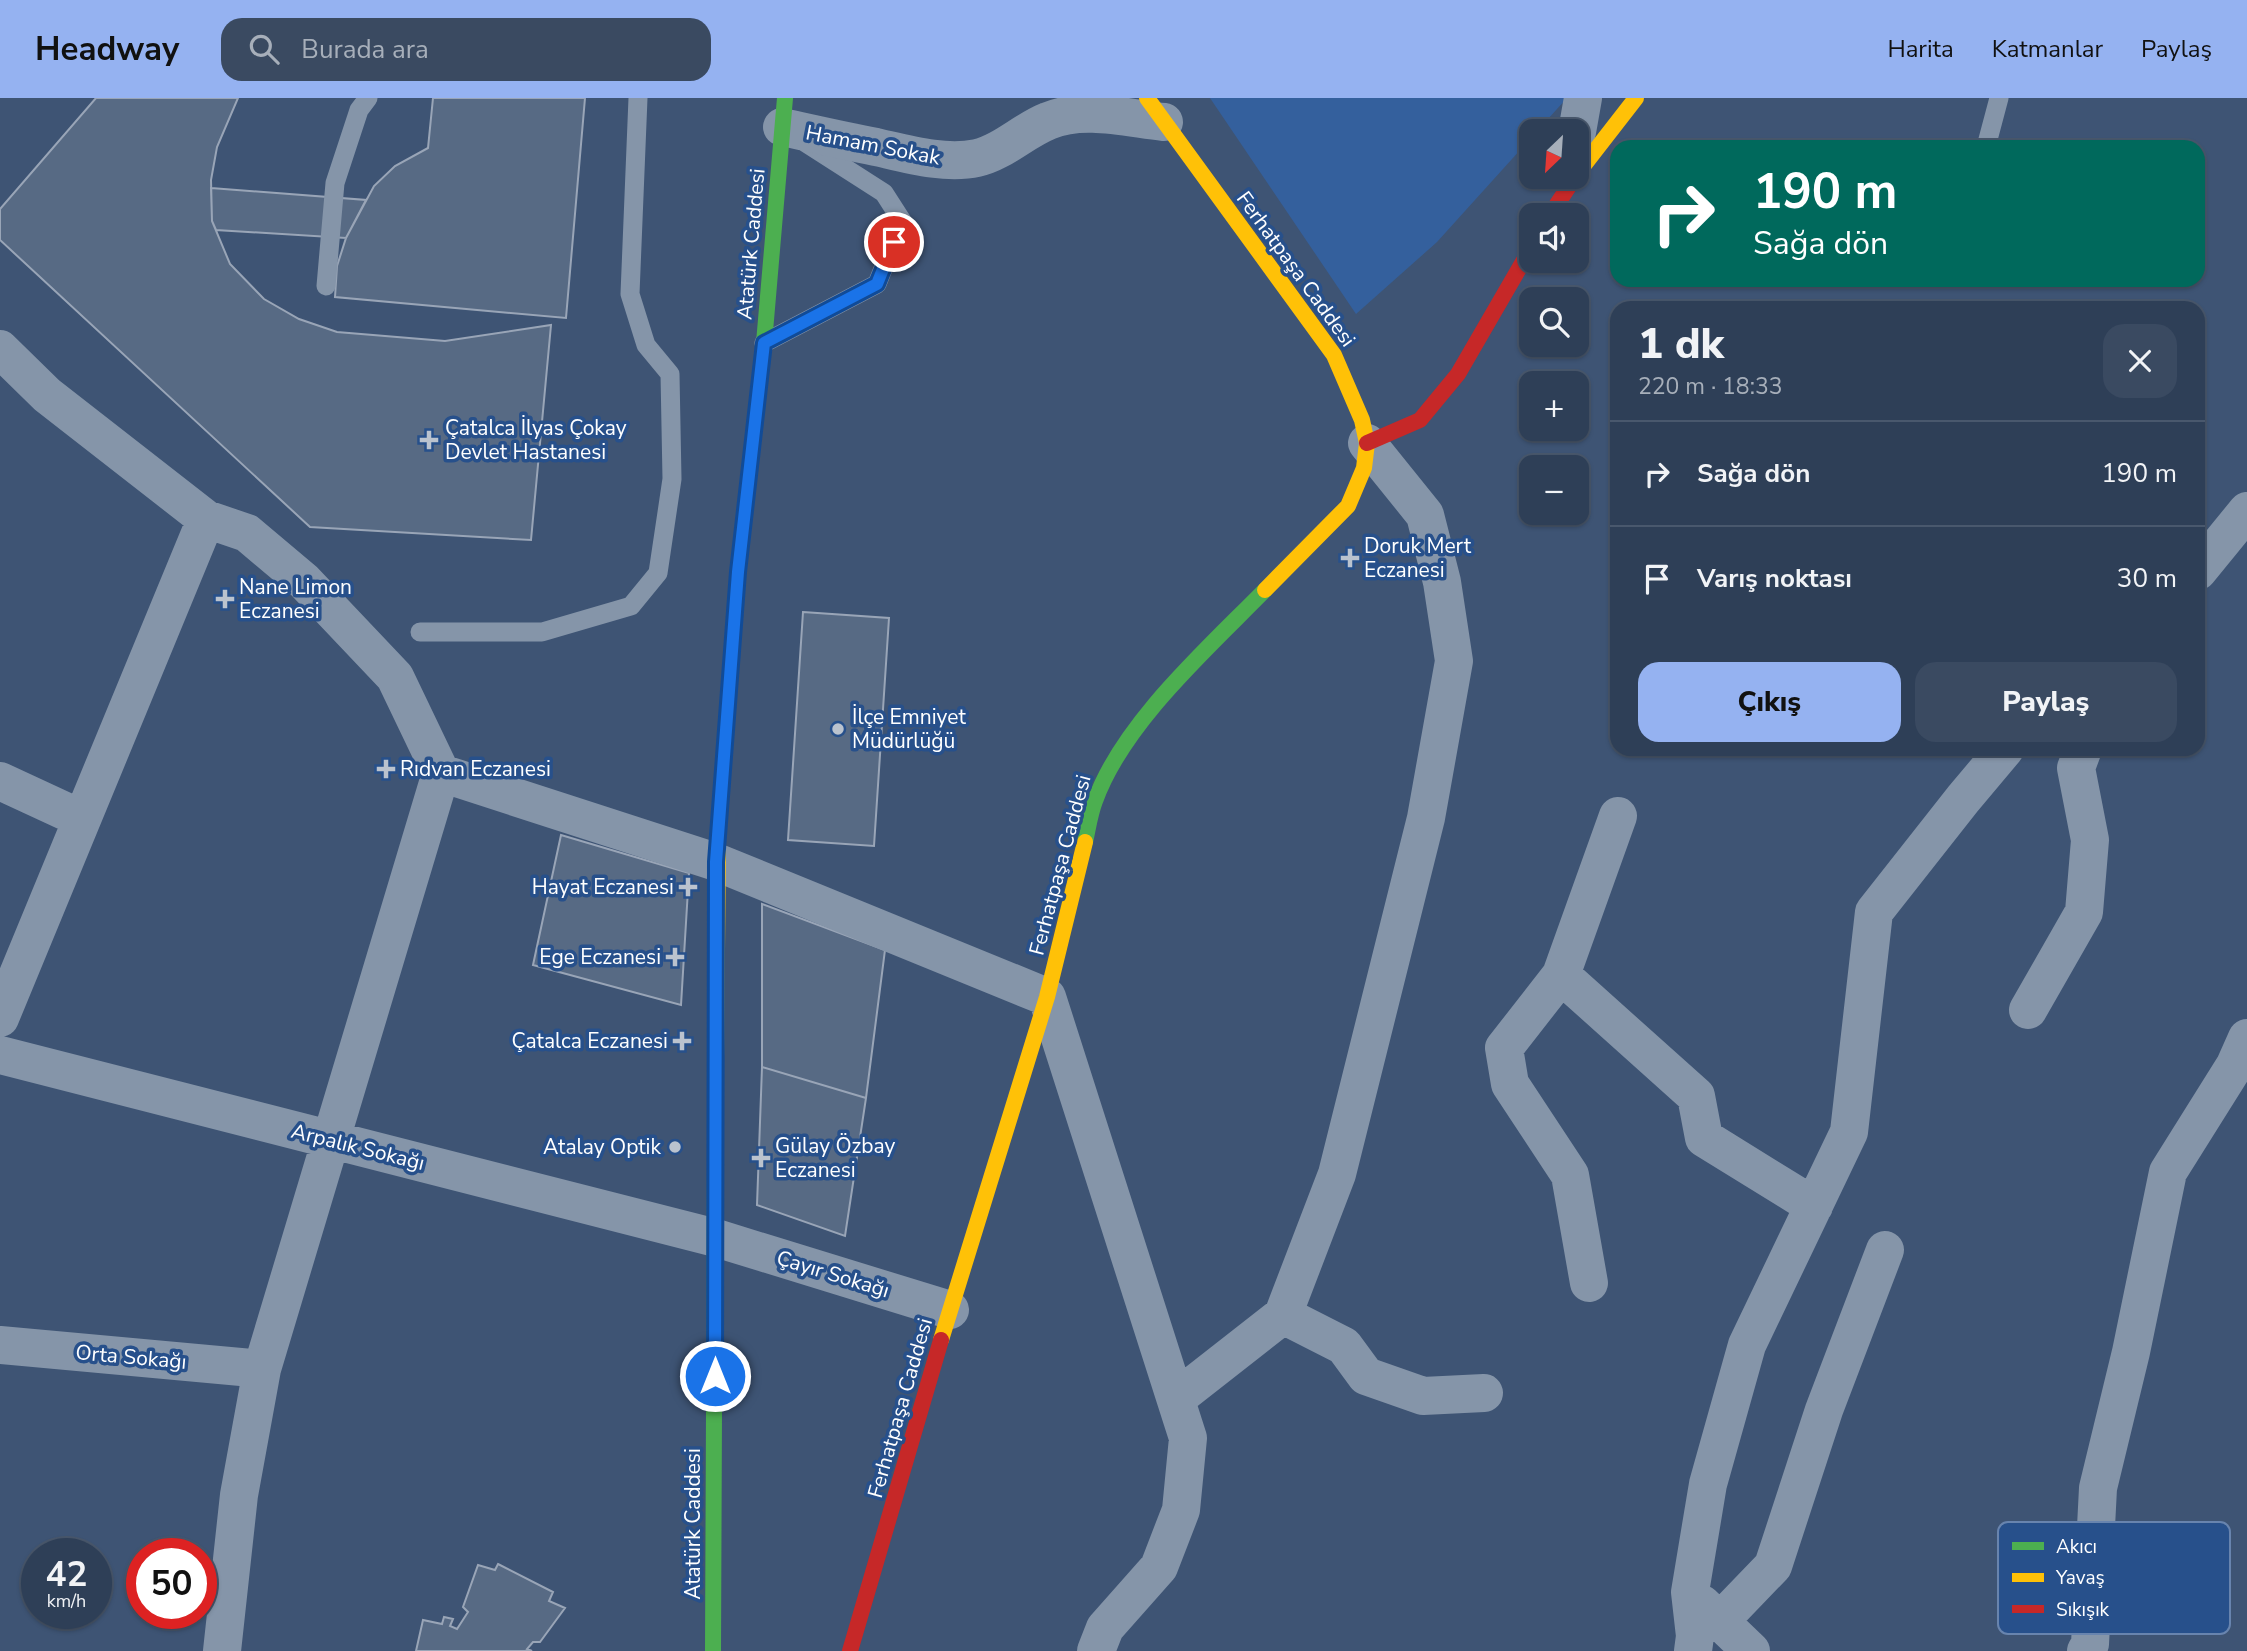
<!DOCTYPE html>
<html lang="tr">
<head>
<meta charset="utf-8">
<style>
	:root { --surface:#2e3f57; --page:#3a4a61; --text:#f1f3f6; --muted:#a7afba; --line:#49586d; --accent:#95b2f1 }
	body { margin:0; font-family:"Nunito Sans",sans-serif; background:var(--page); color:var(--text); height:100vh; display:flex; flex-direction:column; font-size:26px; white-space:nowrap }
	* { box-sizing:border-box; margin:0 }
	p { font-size:23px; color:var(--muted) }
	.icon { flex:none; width:38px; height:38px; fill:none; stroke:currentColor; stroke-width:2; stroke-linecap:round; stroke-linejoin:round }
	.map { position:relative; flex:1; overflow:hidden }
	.sheet { position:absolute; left:1610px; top:203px; width:595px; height:455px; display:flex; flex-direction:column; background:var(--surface); border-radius:21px; box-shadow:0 2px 5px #0004,0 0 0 2px var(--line) }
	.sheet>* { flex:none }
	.top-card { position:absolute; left:1610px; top:42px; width:595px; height:147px; border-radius:21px; box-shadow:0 2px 5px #0004,0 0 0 2px var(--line); background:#00695c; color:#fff; overflow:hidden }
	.needle { width:46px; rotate:205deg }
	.controls { position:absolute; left:1519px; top:21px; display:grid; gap:14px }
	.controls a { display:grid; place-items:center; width:70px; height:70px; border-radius:14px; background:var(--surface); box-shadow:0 2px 5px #0004,0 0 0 2px var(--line); font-size:35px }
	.speed { position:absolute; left:21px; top:1440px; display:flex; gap:14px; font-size:35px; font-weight:700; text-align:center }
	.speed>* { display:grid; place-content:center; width:91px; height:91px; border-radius:50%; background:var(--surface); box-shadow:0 2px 5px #0004,0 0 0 2px var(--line); line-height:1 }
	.speed small { font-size:18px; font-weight:400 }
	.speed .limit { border:10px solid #d22; background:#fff; color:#111 }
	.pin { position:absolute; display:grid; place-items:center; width:60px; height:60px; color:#fff; margin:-30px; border:4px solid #fff; border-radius:50%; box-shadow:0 2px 7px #0007 }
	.me { position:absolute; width:77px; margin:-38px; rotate:0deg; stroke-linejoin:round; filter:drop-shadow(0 0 5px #0008) }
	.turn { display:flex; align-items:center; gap:24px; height:147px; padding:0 28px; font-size:32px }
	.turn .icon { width:91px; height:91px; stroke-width:2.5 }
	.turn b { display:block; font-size:49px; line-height:60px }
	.round { display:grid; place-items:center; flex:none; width:74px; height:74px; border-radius:21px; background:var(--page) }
	.head { display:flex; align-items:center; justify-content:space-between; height:119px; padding:0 28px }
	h1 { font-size:42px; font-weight:800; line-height:52px }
	.primary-button { display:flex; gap:14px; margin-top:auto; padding:14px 28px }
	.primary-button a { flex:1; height:80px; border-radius:21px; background:var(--accent); color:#111; font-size:28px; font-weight:800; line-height:80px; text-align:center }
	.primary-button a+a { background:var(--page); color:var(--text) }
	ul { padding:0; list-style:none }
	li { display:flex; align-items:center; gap:21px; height:105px; padding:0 28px; border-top:2px solid var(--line) }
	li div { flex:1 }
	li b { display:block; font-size:26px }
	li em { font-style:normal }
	header { display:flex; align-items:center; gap:42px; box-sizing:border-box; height:98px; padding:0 35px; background:var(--accent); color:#111 }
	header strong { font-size:33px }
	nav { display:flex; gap:38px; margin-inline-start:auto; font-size:24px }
	.search { width:490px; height:63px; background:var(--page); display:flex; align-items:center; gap:18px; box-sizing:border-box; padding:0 24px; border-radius:21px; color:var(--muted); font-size:26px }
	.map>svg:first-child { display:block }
	.green { fill:#34609d }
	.building { fill:#576a84; stroke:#99a5b7; stroke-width:2 }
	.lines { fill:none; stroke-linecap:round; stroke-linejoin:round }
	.lane { stroke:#8595a9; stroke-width:19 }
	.street { stroke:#8595a9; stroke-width:38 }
	.fast { stroke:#4caf50; stroke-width:16 }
	.slow { stroke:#ffc107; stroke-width:16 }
	.jam { stroke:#c62828; stroke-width:16 }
	.route-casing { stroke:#114b97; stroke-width:18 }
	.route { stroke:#1a73e8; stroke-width:12 }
	.poi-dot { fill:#bbc3ce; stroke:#27508b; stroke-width:2.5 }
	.labels { text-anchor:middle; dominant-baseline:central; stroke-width:7; stroke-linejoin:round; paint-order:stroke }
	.street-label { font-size:21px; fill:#fff; stroke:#27508b }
	.poi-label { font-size:21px; fill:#fff; stroke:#27508b; text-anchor:start }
	.key { fill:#27508b; stroke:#6884ae; stroke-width:2 }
	.key-label { font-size:19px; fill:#fff }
</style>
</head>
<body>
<header>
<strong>Headway</strong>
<div class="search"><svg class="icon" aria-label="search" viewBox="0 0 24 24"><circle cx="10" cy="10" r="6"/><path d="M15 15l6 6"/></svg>Burada ara</div>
<nav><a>Harita</a><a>Katmanlar</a><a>Paylaş</a></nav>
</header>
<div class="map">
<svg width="2247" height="1553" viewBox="0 0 2247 1553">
	<rect width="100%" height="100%" fill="#3e5474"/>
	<path class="green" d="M1210 0H1567L1537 33H1531V40L1437 144 1356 216Z"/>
	<path class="building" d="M96 0H238L217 49 211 82 212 123 230 166 264 201 299 221 337 234 445 243 551 227 531 442 310 429 0 142V111Z
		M433 0H585L566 220 335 199 337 168 346 140 374 88 395 68 428 50Z
		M211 90 366 102 346 140 216 132 212 123Z
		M803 514 889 520 874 748 788 742Z
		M561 737 689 775 681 907 533 867Z
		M762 806 885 852 866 1000 762 969Z
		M762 969 866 1000 845 1138 757 1107Z
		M498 1466 553 1494 549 1503 565 1510 540 1544H533L527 1551 532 1553H416L423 1522 442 1526 444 1519 453 1521 450 1528 457 1531 468 1514 463 1509 478 1467 495 1472Z"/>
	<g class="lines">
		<path class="lane" d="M1986 49 1999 0
			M326 188 335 85 359 12 368 0
			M764 245 877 186 902 123 884 95 806 45
			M420 534H542L631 508 658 475 672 381 670 276 646 247 630 196 638 0"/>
		<path class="street" d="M782 29C814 36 845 43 876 49 907 56 945 67 977 60 1003 54 1023 33 1048 23 1083 8 1127 20 1164 24
			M1577 34 1583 0
			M0 251 47 297 206 421 247 435 304 483 395 579 441 675 716 764 1047 899 1188 1340 1181 1412 1159 1469 1105 1530 1096 1553
			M2198 473 2247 413
			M0 683 82 721
			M1561 877 1696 998 1704 1040 1814 1108
			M2028 912 2084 814 2090 742 2076 670 2083 651
			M0 920 206 421
			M0 957 716 1140 950 1212
			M1589 1185 1570 1077 1510 986 1504 950 1561 877 1618 718
			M1283 1217 1344 1248 1366 1278 1423 1298 1484 1295
			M0 1247 262 1271
			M1177 1300 1283 1217 1337 1076 1426 720 1454 563 1442 484 1425 417 1367 345
			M1702 1506 1751 1553
			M1720 1523 1773 1468 1824 1312 1885 1152
			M222 1553 239 1397 262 1271 441 675
			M1693 1553 1695 1538 1690 1494 1708 1386 1747 1247 1849 1034 1874 814 1963 701 2005 651
			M2086 1553 2090 1546 2098 1390 2131 1254 2168 1074 2235 967 2247 940"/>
		<path class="fast" d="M746 402 764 245 785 0
			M1085 744C1088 731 1090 716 1095 703 1123 625 1208 550 1265 492
			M713 1553 715 1071"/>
		<path class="slow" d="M1147 0 1334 257 1362 322 1367 345 1364 370 1348 408 1265 492
			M1577 76 1636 0
			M715 1071 718 742
			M941 1242 1047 899 1085 744"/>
		<path class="jam" d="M1550 117 1575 79
			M1367 345 1420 322 1458 276 1531 150
			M718 742 738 474 746 402
			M850 1553 941 1242"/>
	</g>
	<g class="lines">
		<defs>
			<path id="route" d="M715 1278 716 764 738 474 764 245 877 186 894 144"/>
		</defs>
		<use href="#route" class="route-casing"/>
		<use href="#route" class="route"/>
	</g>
	<g class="poi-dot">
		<path d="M425.5 331.5h7v7h7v7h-7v7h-7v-7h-7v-7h7z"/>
		<path d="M1346.5 449.5h7v7h7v7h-7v7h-7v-7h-7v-7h7z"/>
		<path d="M221.5 490.5h7v7h7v7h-7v7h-7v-7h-7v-7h7z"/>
		<circle cx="838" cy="631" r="7"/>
		<path d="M382.5 660.5h7v7h7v7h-7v7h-7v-7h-7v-7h7z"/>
		<path d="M684.5 778.5h7v7h7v7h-7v7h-7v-7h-7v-7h7z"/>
		<path d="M671.5 848.5h7v7h7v7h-7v7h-7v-7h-7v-7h7z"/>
		<path d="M678.5 932.5h7v7h7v7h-7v7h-7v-7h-7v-7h7z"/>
		<circle cx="675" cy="1049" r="7"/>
		<path d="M757.5 1049.5h7v7h7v7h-7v7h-7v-7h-7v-7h7z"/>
	</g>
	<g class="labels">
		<g class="street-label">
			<text transform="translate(873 47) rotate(11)">Hamam Sokak</text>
			<text transform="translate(751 146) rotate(-85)">Atatürk Caddesi</text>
			<text transform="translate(1296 171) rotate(54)">Ferhatpaşa Caddesi</text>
			<text transform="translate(1060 767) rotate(-75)">Ferhatpaşa Caddesi</text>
			<text transform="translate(358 1049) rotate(14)">Arpalık Sokağı</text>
			<text transform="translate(833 1176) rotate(17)">Çayır Sokağı</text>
			<text transform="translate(131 1259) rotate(5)">Orta Sokağı</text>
			<text transform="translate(900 1310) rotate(-74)">Ferhatpaşa Caddesi</text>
			<text transform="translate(693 1426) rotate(-90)">Atatürk Caddesi</text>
		</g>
		<g class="poi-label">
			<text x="445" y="330">Çatalca İlyas Çokay<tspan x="445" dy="24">Devlet Hastanesi</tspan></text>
			<text x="1364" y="448">Doruk Mert<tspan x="1364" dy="24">Eczanesi</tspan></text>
			<text x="239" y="489">Nane Limon<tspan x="239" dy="24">Eczanesi</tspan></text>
			<text x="852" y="619">İlçe Emniyet<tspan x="852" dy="24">Müdürlüğü</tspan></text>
			<text x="400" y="671">Rıdvan Eczanesi</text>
			<text x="674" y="789" text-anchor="end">Hayat Eczanesi</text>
			<text x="661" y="859" text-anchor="end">Ege Eczanesi</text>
			<text x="668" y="943" text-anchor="end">Çatalca Eczanesi</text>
			<text x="775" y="1048">Gülay Özbay<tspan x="775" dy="24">Eczanesi</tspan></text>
			<text x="661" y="1049" text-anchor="end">Atalay Optik</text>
		</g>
	</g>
	<rect x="1998" y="1424" width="232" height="112" rx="10" class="key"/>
	<rect x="2012" y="1444" width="32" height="8" fill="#4caf50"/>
	<rect x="2012" y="1475" width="32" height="9" fill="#ffc107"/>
	<rect x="2012" y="1507" width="32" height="8" fill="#c62828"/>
	<g class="key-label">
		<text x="2056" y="1455">Akıcı</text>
		<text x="2056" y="1486">Yavaş</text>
		<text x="2056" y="1518">Sıkışık</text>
	</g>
</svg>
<div class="controls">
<a><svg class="needle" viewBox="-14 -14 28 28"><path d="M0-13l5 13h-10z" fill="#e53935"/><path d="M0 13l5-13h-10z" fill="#a7afba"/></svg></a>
<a><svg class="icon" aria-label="sound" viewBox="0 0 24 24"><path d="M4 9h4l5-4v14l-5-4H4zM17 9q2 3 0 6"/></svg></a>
<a><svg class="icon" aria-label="search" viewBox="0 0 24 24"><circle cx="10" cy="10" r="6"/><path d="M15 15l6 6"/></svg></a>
<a>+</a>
<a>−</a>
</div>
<div class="speed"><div>42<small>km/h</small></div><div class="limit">50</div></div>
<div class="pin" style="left:894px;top:144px;background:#d93025"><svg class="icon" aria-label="arrive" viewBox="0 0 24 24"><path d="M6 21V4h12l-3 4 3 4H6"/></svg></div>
<svg class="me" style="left:715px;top:1278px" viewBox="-20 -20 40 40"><circle r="17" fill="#1a73e8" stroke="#fff" stroke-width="3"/><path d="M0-11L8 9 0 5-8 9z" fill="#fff"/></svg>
<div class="top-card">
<div class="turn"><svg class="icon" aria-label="right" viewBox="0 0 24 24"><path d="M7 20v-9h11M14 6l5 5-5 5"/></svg><div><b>190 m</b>Sağa dön</div></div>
</div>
<section class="sheet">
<div class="head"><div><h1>1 dk</h1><p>220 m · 18:33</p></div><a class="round"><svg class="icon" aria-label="close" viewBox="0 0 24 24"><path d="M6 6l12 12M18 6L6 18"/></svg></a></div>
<ul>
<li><svg class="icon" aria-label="right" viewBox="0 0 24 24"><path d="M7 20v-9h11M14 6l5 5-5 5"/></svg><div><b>Sağa dön</b></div><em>190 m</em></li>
<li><svg class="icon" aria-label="arrive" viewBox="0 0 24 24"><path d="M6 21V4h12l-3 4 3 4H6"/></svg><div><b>Varış noktası</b></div><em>30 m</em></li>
</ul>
<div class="primary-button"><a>Çıkış</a><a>Paylaş</a></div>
</section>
</div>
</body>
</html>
